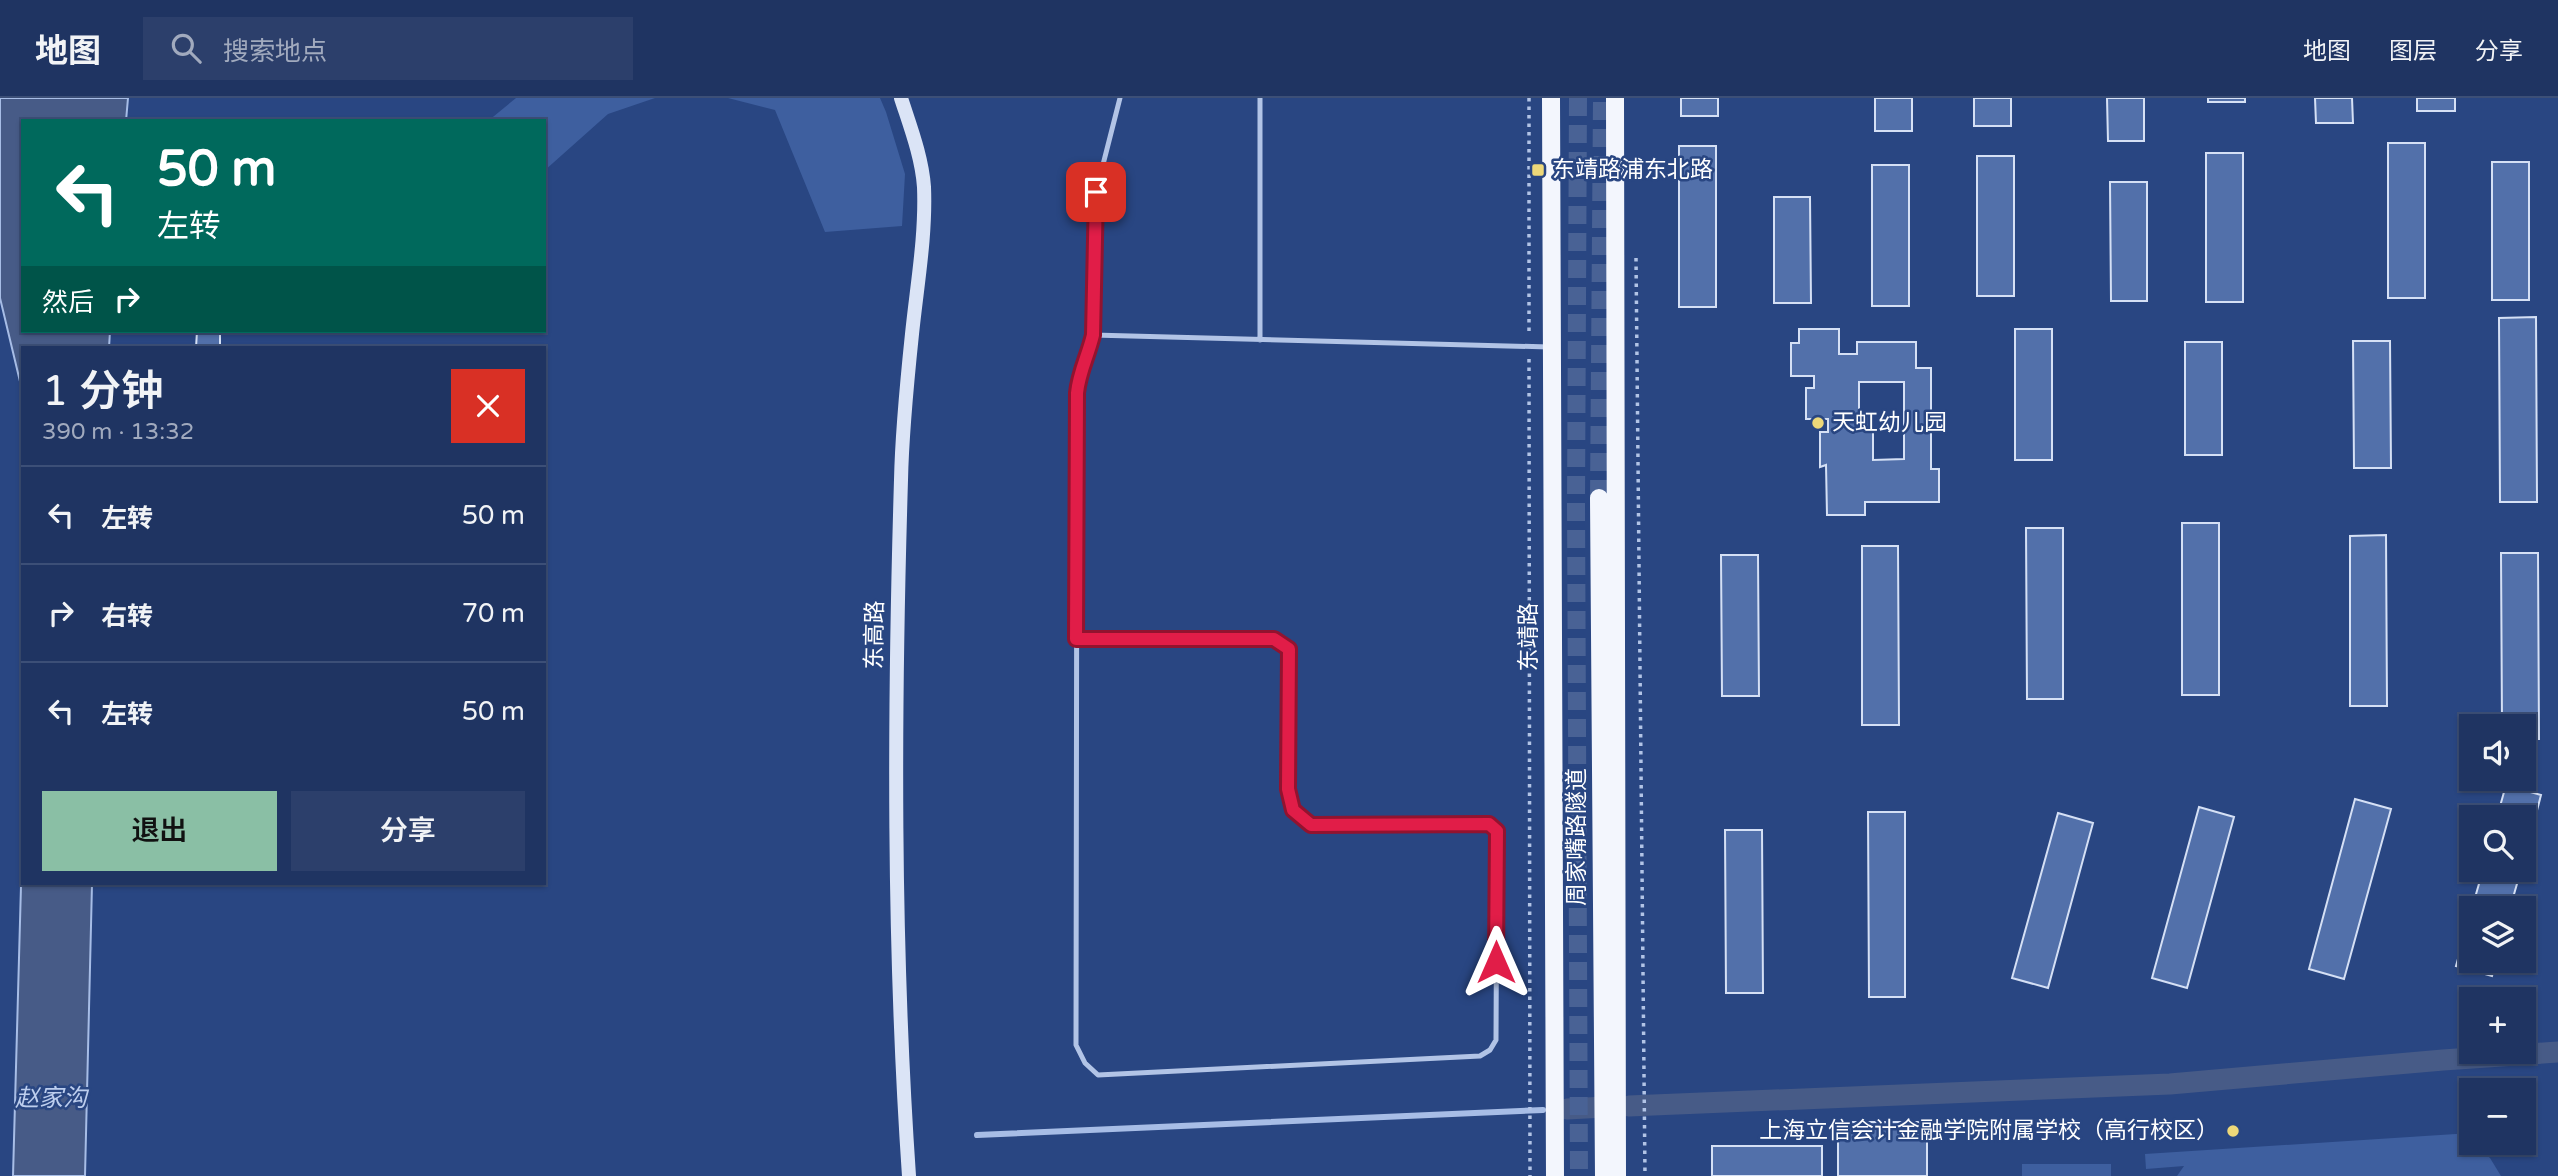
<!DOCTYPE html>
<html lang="zh">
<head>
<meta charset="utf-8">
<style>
	:root { --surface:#1f3462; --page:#2c3f6b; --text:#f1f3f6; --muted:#a1aabe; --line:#3c4f77; --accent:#8abfa5 }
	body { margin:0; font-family:"Varela Round","Noto Sans SC",sans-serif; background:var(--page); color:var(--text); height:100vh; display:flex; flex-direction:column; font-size:26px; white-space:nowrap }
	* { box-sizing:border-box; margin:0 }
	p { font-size:23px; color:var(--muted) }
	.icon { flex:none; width:38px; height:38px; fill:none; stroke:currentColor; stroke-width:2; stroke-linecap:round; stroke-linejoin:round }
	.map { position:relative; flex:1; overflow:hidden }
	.sheet { position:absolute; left:21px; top:248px; width:525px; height:539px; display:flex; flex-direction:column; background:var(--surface); border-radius:0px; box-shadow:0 2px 5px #0004,0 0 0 2px var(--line) }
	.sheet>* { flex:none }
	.banner { position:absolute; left:21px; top:21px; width:525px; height:214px; border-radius:0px; box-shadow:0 2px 5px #0004,0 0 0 2px var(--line); background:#00695c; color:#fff; overflow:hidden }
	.buttons { position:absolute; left:2459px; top:616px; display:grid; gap:14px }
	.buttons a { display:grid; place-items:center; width:77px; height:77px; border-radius:0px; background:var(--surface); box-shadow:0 2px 5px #0004,0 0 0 2px var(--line); font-size:35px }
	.pin { position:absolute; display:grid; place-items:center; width:60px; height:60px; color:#fff; margin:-30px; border-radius:14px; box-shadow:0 4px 10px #0006 }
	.me { position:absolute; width:77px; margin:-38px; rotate:0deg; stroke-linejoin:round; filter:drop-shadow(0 0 5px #0008) }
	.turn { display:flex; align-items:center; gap:24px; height:147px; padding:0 21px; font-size:32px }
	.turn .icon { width:91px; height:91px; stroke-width:2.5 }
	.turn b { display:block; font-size:49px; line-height:60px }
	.then { display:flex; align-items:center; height:66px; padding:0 21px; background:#0003; gap:14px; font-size:26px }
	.round { display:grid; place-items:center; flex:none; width:74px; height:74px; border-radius:0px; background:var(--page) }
	.headline { display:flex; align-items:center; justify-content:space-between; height:119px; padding:0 21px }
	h1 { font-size:42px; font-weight:600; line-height:52px }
	.button { display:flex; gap:14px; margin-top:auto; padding:14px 21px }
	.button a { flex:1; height:80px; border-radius:0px; background:var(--accent); color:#111; font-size:28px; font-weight:600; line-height:80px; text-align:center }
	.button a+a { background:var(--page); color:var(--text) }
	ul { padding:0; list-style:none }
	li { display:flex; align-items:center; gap:21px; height:98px; padding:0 21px; border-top:2px solid var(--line) }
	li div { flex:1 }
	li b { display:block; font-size:26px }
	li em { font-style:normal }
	header { display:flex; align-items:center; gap:42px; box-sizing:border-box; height:98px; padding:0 35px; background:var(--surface); border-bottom:2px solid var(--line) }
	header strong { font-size:33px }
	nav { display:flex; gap:38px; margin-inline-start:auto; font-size:24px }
	.search { width:490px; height:63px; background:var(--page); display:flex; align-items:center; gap:18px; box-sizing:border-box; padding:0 24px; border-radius:0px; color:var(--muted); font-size:26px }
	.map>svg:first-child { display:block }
	.green { fill:#3e5f9f }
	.water { fill:#475b87; stroke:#a7bde6; stroke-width:2 }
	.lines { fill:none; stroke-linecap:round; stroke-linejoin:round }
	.stream { stroke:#a7bde6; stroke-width:6 }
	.canal { stroke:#475b87; stroke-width:21 }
	.building { fill:#5270aa; stroke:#d5e0f5; stroke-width:2; fill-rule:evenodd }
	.primary-tunnel { stroke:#496295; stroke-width:18; stroke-dasharray:18 9; stroke-linecap:butt }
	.path { stroke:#b2c4e6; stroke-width:3.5; stroke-dasharray:3.5 5; stroke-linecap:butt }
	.lane { stroke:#b2c4e6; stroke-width:5 }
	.secondary { stroke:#dbe4f6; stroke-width:14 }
	.primary { stroke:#f3f6fd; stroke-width:18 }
	.route-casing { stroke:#92132f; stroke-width:18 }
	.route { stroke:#e11d48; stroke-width:12 }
	.poi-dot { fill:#edd879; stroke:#294682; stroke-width:2.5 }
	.labels { text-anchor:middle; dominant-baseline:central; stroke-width:5; stroke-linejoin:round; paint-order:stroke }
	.poi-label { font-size:23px; fill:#fff; stroke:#294682; text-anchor:start }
	.street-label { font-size:23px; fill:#fff; stroke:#294682 }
	.water-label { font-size:24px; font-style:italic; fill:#bdceee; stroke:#294682 }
</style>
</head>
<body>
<header>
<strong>地图</strong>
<div class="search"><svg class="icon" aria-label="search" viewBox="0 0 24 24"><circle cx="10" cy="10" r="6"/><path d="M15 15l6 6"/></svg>搜索地点</div>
<nav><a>地图</a><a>图层</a><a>分享</a></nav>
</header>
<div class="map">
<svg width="2558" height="1078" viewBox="0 0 2558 1078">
	<rect width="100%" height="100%" fill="#294682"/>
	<path class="green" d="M516 0H655L608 16 544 73V23H488Z
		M728 0H880L886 14 905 76 902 128 825 134 775 12Z
		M2534 1031 2535 1046 2478 1050 2490 1060 2501 1078H2177L2184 1068 2146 1071 2145 1056 2471 1035V1045H2524V1032Z
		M2022 1066H2111V1078H2022Z"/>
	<path class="water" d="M0 0H128L126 23H23V233H110L109 250H23V296L0 200Z
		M23 715V786H92L85 1078H13Z"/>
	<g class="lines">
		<path class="stream" d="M1565 1011H1567
			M977 1037 1543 1012"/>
		<path class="canal" d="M1629 1008 2170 986 2443 962 2558 954
			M1567 1011 1605 1009"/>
	</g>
	<path class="building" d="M1681 0H1718V18H1681Z
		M1875 0H1912V33H1875Z
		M1974 0H2011V28H1974Z
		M2107 0H2144V43H2108Z
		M2208 0H2245V4H2208Z
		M2315 0H2352L2353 25H2316Z
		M2417 0H2455V13H2417Z
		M2388 45H2425V200H2388Z
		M1679 48H1716V209H1679Z
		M2206 55H2243V204H2206Z
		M1977 58H2014V198H1977Z
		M2492 64H2529V202H2492Z
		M1872 67H1909V208H1872Z
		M2110 84H2147V203H2111Z
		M1774 99H1810L1811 205H1774Z
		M2536 219 2537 404H2500L2499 220Z
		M1799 231H1839V256H1857V244H1916V270H1931V371H1939V404H1865V417H1827L1826 367 1820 369V334H1828V321H1806V290H1814V278H1791V245H1799ZM1859 284H1904V361L1873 362V317H1859Z
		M2015 231H2052V362H2015Z
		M197 233H220V250H196Z
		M2353 243H2390L2391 370H2354Z
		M2185 244H2222V357H2185Z
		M2182 425H2219V597H2182Z
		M2026 430H2063V601H2027Z
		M2386 437 2387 608H2350V438Z
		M1862 448H1898L1899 627H1862Z
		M2501 455H2538L2539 641H2524V628H2502Z
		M1721 457H1758L1759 598H1722Z
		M2506 687 2541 697 2524 762V719H2497Z
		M2355 701 2391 711 2344 881 2309 871Z
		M2199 709 2234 719 2187 890 2152 880Z
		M1868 714H1905V899H1869Z
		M2058 715 2093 725 2048 890 2012 880Z
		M1725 732H1762L1763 895H1726Z
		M2483 772H2521L2510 810H2472Z
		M2471 814V863H2496L2492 878 2456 868Z
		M1838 1024H1927V1078H1838Z
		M1712 1048H1822V1078H1712Z"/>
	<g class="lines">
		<path class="primary-tunnel" d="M1578 0 1576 405 1579 1078
			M1599 400 1602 0"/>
		<path class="path" d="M1529 0V236
			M1636 160 1645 1078
			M1529 261 1530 1078"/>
		<path class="lane" d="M1260 0V242
			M1093 237 1549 249
			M1076 541H1274L1289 551 1288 691 1293 712 1311 727 1489 726 1497 733 1496 942 1490 952 1480 958 1098 977 1085 965 1076 947 1077 294C1079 274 1089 258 1093 237L1096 94 1120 0"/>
		<path class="secondary" d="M901 0C910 28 922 59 924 89 926 138 917 187 912 236 907 284 902 333 901 382 894 614 893 846 909 1078"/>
		<path class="primary" d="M1551 0 1555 1078
			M1615 0 1617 1078
			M1599 400 1604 1078"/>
	</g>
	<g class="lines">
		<defs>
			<path id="route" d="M1096 94 1093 237C1088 258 1079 274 1077 295L1076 541H1274L1289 551 1288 691 1293 712 1311 727 1489 726 1497 733 1496 864"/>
		</defs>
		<use href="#route" class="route-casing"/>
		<use href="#route" class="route"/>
	</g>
	<g class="poi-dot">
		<rect x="1531" y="65" width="14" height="14" rx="3.5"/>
		<circle cx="1818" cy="325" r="7"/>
		<circle cx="2233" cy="1033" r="7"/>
	</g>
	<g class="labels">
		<g class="poi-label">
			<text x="1552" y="72">东靖路浦东北路</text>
			<text x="1832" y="325">天虹幼儿园</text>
			<text x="2219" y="1033" text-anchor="end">上海立信会计金融学院附属学校（高行校区）</text>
		</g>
		<g class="street-label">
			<text transform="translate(875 537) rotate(-89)">东高路</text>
			<text transform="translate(1529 539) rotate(-90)">东靖路</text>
			<text transform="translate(1577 739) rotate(-90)">周家嘴路隧道</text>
		</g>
		<g class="water-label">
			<text x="51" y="1000">赵家沟</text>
		</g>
	</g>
</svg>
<div class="buttons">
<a><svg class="icon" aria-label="sound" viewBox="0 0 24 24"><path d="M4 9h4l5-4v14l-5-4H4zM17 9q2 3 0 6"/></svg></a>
<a><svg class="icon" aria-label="search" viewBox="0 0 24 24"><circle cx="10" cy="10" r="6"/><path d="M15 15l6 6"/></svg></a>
<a><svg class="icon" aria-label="layers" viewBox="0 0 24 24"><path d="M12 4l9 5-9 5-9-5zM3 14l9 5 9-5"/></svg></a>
<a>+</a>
<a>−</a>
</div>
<div class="pin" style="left:1096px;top:94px;background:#d93025"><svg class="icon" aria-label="arrive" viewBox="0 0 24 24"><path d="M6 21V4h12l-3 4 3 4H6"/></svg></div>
<svg class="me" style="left:1496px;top:864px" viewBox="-20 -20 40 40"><path d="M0-17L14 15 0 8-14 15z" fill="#e11d48" stroke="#fff" stroke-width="4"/></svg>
<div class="banner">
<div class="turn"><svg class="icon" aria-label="left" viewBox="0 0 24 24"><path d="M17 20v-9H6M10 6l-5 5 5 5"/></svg><div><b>50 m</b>左转</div></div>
<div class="then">然后<svg class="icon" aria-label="right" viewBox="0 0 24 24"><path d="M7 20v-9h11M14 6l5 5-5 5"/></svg></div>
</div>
<section class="sheet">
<div class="headline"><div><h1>1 分钟</h1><p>390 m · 13:32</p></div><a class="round" style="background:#d93025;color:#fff"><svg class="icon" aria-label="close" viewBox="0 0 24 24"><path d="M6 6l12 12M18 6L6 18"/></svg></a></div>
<ul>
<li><svg class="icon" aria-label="left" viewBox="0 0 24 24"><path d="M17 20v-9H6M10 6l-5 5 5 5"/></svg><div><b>左转</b></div><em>50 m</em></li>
<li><svg class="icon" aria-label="right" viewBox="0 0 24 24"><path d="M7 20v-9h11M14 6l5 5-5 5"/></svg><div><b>右转</b></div><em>70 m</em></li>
<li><svg class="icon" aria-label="left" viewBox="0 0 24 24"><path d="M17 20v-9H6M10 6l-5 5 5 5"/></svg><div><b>左转</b></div><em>50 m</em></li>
</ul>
<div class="button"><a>退出</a><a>分享</a></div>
</section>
</div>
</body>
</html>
